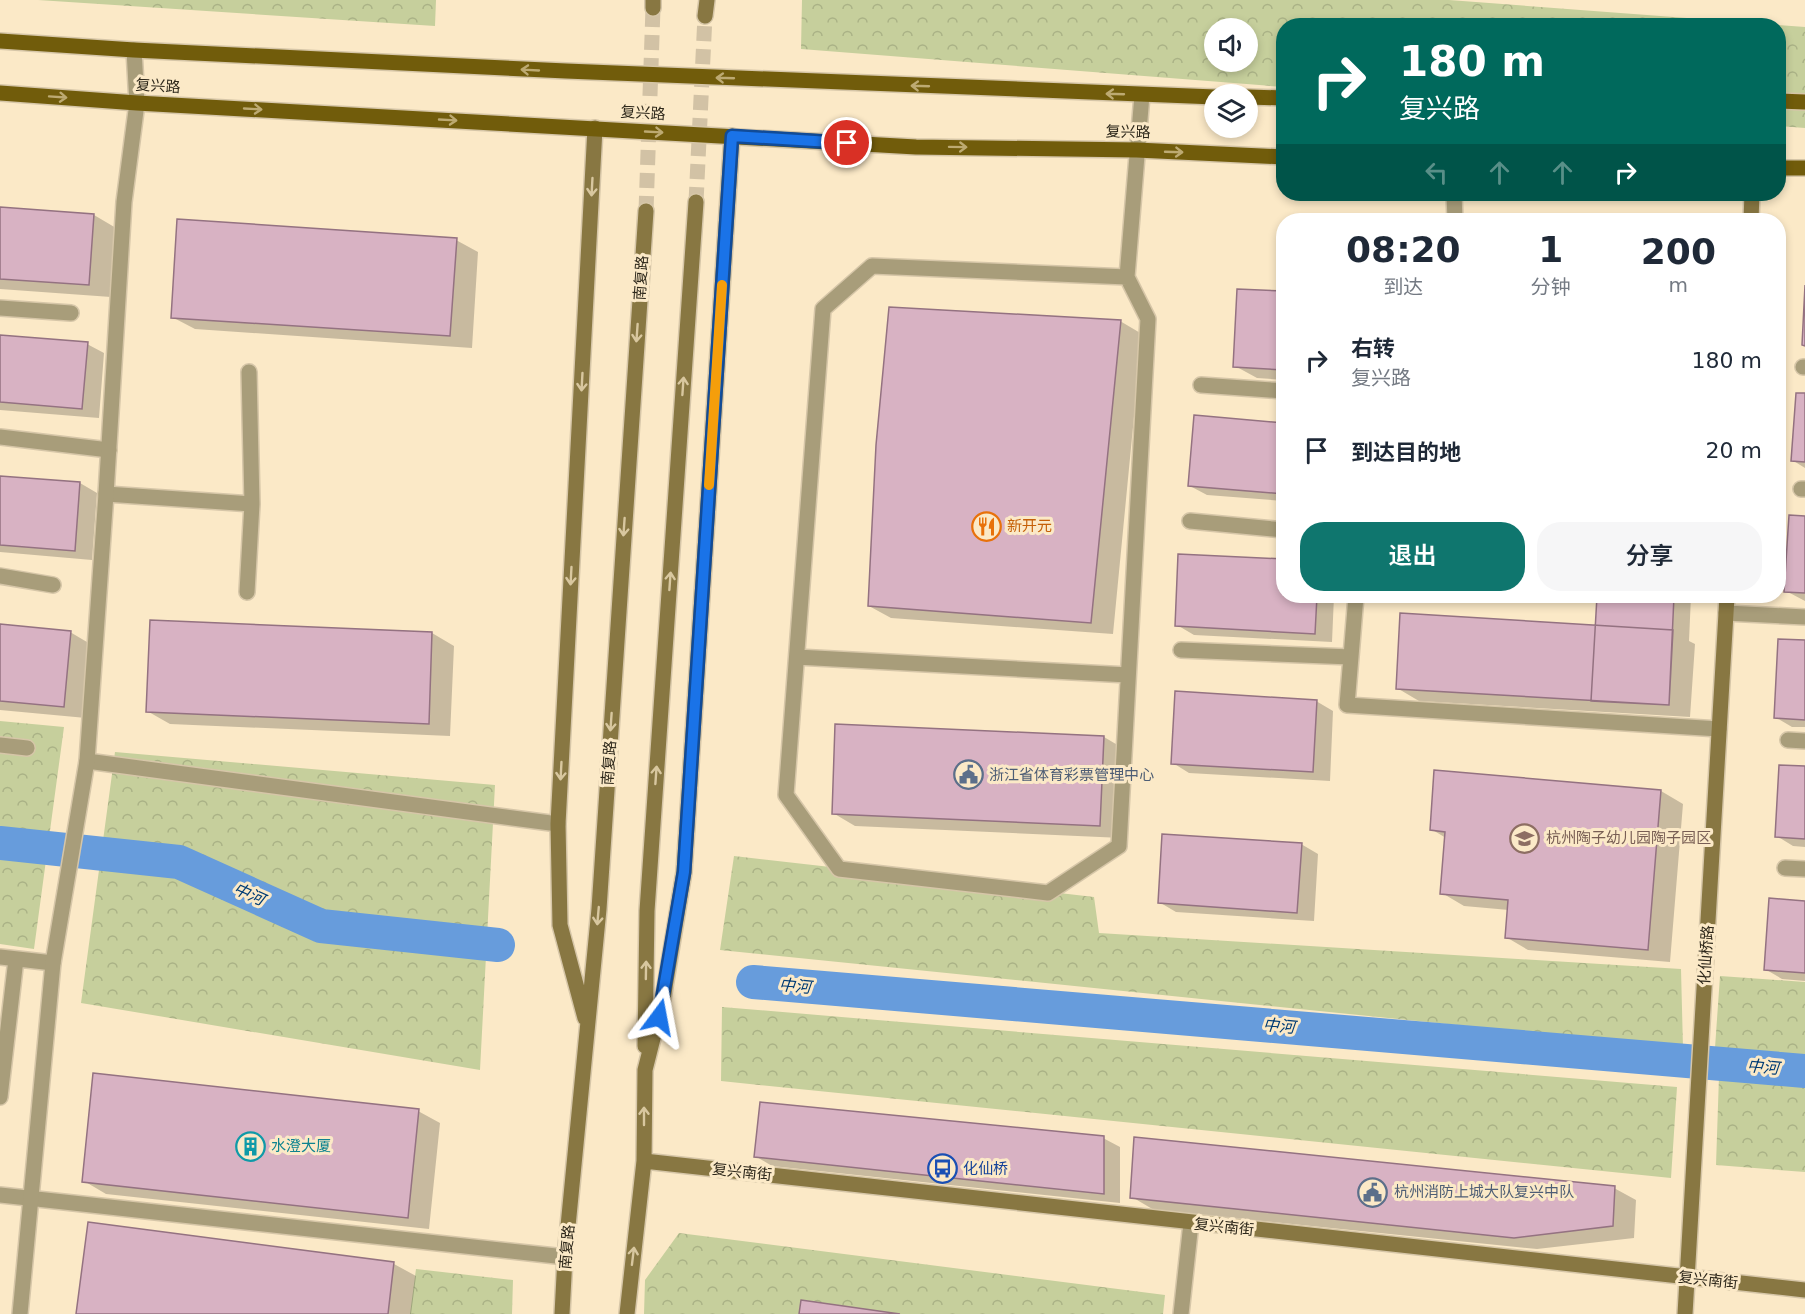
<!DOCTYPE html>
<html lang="zh">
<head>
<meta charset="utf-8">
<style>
	:root { --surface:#fff; --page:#f6f6f7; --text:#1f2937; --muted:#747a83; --accent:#0f766e }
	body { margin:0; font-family:"DejaVu Sans","Noto Sans SC",sans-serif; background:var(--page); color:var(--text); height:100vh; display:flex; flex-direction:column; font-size:22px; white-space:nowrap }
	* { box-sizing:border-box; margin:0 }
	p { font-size:20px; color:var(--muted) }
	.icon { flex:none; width:33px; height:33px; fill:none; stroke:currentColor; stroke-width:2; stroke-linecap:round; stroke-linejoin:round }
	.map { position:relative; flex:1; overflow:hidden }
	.panel { position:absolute; left:1276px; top:213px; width:510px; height:390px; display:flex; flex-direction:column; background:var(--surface); border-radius:24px; box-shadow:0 3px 9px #0003 }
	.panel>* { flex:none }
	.banner { position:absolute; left:1276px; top:18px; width:510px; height:183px; border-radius:24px; box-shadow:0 3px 9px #0003; background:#00695c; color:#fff; overflow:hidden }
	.fabs { position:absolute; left:1204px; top:18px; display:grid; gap:12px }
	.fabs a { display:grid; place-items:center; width:54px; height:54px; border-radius:50%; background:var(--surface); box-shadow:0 3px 9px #0003; font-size:30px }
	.pin { position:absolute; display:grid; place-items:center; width:51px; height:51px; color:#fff; margin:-26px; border:3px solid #fff; border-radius:50%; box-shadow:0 2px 6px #0007 }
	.me { position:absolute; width:66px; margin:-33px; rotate:13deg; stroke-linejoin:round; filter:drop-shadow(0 0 4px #0008) }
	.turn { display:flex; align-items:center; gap:21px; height:126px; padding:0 24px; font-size:27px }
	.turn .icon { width:78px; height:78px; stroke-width:2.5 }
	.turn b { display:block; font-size:42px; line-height:51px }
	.lanes { display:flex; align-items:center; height:57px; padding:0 24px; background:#0003; justify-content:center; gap:30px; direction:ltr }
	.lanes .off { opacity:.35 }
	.eta { display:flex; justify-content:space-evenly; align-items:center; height:102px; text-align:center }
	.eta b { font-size:36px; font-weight:600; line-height:42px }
	.action { display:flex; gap:12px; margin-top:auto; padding:12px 24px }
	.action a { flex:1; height:69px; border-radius:24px; background:var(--accent); color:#fff; font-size:24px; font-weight:600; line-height:69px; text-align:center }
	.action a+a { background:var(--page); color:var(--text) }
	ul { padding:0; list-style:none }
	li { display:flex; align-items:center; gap:18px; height:90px; padding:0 24px }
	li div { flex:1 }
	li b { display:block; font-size:22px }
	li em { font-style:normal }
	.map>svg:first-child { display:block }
	.park { fill:url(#park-crowns); fill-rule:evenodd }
	.shadow { fill:#0003 }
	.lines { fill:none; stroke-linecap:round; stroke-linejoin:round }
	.canal { stroke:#679cdc; stroke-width:34 }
	.building { fill:#d8b2c3; stroke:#947281; stroke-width:1.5 }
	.secondary-tunnel { stroke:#d2c2a5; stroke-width:15; stroke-dasharray:15 8; stroke-linecap:butt }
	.lane-casing { stroke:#d6c6a8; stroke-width:18 }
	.street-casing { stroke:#d6c6a8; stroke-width:18 }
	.secondary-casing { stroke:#d6c6a8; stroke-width:18 }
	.primary-casing { stroke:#d6c6a8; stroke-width:18 }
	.lane { stroke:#a89d7a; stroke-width:15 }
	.street { stroke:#a89d7a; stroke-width:15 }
	.secondary { stroke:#887742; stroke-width:15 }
	.primary { stroke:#715c0b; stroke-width:15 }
	.oneway { stroke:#bdaa72 }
	.oneway2 { stroke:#d8c79f }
	.route-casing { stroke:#114b97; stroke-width:15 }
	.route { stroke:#1a73e8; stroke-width:10 }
	.slow { stroke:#f59e0b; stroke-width:10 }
	.labels { text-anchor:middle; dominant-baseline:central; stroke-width:6; stroke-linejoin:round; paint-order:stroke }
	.street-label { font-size:15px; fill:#2e281b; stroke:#fbe9c7 }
	.food-label { font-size:15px; fill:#c56008; stroke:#fbe9c7; text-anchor:start }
	.service-label { font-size:15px; fill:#4e5e75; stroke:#fbe9c7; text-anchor:start }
	.education-label { font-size:15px; fill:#785e54; stroke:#fbe9c7; text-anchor:start }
	.culture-label { font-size:15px; fill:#0d838f; stroke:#fbe9c7; text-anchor:start }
	.transit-label { font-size:15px; fill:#164399; stroke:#fbe9c7; text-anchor:start }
	.water-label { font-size:16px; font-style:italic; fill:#003c75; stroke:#fbe9c7 }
</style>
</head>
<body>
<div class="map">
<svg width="1805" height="1314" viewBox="0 0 1805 1314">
	<defs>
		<pattern id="park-crowns" width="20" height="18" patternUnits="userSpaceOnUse" patternTransform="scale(1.5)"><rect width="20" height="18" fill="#c6cf9c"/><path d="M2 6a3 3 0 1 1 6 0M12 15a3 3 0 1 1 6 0" fill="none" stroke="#aab286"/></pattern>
	</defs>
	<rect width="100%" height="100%" fill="#fbe9c7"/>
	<path class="park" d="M38 0H436L435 26Z
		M802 0H1449L1805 27V128L1779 126V26H1284V87L801 49ZM1215 28H1248V62H1215Z
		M0 721 64 727 34 949 0 944Z
		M115 752 495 785 480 1070 81 1003Z
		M734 856 1094 897 1099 933 1681 969 1683 1048 720 950Z
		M1720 976 1805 982V1056L1715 1048Z
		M722 1007 1677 1087 1671 1178 721 1081Z
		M1719 1076 1805 1083V1172L1716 1165Z
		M679 1233 1165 1295 1163 1314H644L645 1280Z
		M416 1269 513 1280 512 1314H410Z"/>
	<path class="shadow" d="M0 209 94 215 116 228 111 297 0 289Z
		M456 240 478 252 472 348 195 329 172 317Z
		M1284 293V380L1257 378 1235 366Z
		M1120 321 1142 334 1113 634 891 618 869 606Z
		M0 336 87 344 104 353 99 418 0 410Z
		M1805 395V468L1792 460Z
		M1284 424V501L1207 495 1190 486Z
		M0 477 80 483 97 493 92 560 0 552Z
		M1805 518V601L1786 591Z
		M1284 561V596H1334L1332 642 1194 635 1177 625Z
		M1598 596H1691L1689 641 1695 644 1690 717 1419 701 1397 688 1597 627Z
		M151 621 432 633 454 646 450 736 170 724 147 711Z
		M0 626 70 632 92 645 86 718 0 710Z
		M1805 642V727H1792L1775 717Z
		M1316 701 1333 711 1330 781 1189 773 1173 763Z
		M1104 737 1126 750 1122 838 855 826 833 813Z
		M1805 768V847L1793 846 1777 836Z
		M1436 772 1661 791 1683 804 1670 962 1528 950 1506 937 1509 910 1464 906 1442 893 1446 838 1431 829Z
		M1301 844 1318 854 1314 921 1176 912 1159 902Z
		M1805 902V981L1782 979 1765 969Z
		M418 1111 440 1123 429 1229 106 1194 84 1181Z
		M1103 1138 1120 1147V1203L772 1166 755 1156Z
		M1614 1188 1636 1200 1634 1238 1537 1249 1154 1210 1132 1197Z
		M394 1264 416 1276 411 1314H78Z"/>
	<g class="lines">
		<path class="canal" d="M0 843 179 862 321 926 498 945
			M753 982 1805 1071"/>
	</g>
	<path class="building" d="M0 207 94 214 89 285 0 279Z
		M177 219 457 238 450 336 171 318Z
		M1805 285V346L1802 345Z
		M1237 289 1284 291V370L1233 367Z
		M889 307 1121 320 1091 623 868 606 876 445Z
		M0 335 88 342 82 409 0 402Z
		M1796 393H1805V462L1791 461Z
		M1194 415 1284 423V494L1188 486Z
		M0 476 80 482 75 551 0 545Z
		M1789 515 1805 516V593L1784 592Z
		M1178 554 1284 559V596H1317L1315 634 1175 626Z
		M1597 596H1674L1669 705 1591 701Z
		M1400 613 1673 630 1669 705 1396 689Z
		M150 620 432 632 429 724 146 712Z
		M0 624 71 631 64 707 0 701Z
		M1778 639 1805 640V720L1774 718Z
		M1175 691 1317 700 1313 772 1171 764Z
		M835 724 1104 736 1100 826 832 814Z
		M1779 765 1805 766V839L1775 837Z
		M1434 770 1661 790 1648 950 1505 938 1508 900 1440 894 1445 832 1430 830Z
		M1162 834 1302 843 1297 913 1158 903Z
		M1769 898 1805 901V973L1764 970Z
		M93 1073 419 1109 408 1218 82 1182Z
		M760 1102 1104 1136V1194L754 1157Z
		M1134 1137 1615 1186 1613 1226 1514 1238 1130 1198Z
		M88 1222 394 1262 388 1314H76Z
		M801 1300 900 1314H799Z"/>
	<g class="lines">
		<path class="secondary-tunnel" d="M696 202 705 16
			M646 211 653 8"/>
		<defs>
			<path id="lane" d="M1454 194 1455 220
				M1127 277 1148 319 1119 846 1048 893 839 869 786 795 823 309 872 266 1127 277 1142 95
				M0 308 71 313
				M1803 367H1805
				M1201 385 1284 391
				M0 437 109 450
				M1801 489H1805
				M106 494 252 504
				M1190 521 1284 530
				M0 576 53 585
				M247 592 252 504 249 372
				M1356 596 1347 705 1719 729
				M1726 613 1805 617
				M1181 650 1351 657
				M797 657 1128 675
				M1788 740 1805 741
				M0 745 27 748
				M87 761 558 824
				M1785 868 1805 869
				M0 957 53 963
				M0 1097 16 959
				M0 1195 565 1257
				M1181 1314 1191 1223"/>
			<path id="street" d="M20 1314 53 963 87 761 106 494 124 202 137 103 134 50"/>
			<path id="secondary" d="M653 8V0
				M705 16 707 0
				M1751 220 1752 194
				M585 1018 560 925 558 824 595 128
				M645 1046 647 911 696 202
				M644 1161 1805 1290
				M562 1314 565 1257 599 909 646 211
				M627 1314 644 1161 645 1070 663 999 684 872 732 136
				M1685 1314 1727 596"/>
			<path id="primary" d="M0 41 134 50 566 71 1215 97
				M0 93 137 103 916 147 1137 150 1284 157
				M1248 97 1284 98
				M1779 101 1805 102
				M1779 168H1805"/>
		</defs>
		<use href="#lane" class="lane-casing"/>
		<use href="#street" class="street-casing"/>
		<use href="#secondary" class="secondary-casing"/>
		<use href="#primary" class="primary-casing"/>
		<use href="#lane" class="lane"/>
		<use href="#street" class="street"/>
		<use href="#secondary" class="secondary"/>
		<use href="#primary" class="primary"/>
	</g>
	<defs><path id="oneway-shaft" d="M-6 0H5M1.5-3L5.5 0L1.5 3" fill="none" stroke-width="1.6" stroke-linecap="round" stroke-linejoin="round" transform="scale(1.5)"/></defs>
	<g class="oneway">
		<use href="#oneway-shaft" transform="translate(530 70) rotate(-177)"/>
		<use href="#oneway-shaft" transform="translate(725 78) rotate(-178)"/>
		<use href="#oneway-shaft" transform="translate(920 86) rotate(-178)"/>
		<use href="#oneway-shaft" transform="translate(1115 94) rotate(-178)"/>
		<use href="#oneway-shaft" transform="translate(58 97) rotate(4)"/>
		<use href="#oneway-shaft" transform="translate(253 109) rotate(3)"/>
		<use href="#oneway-shaft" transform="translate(448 120) rotate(3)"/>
		<use href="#oneway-shaft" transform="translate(654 132) rotate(3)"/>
		<use href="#oneway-shaft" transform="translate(958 147) rotate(1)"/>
		<use href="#oneway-shaft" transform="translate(1174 152) rotate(2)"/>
	</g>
	<g class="oneway2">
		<use href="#oneway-shaft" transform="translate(592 187) rotate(93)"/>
		<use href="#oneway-shaft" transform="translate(637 333) rotate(94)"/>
		<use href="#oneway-shaft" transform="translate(582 382) rotate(93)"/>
		<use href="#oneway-shaft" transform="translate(683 386) rotate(-86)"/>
		<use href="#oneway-shaft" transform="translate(624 527) rotate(94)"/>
		<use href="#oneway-shaft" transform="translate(571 576) rotate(93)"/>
		<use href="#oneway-shaft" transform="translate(670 581) rotate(-86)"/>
		<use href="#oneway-shaft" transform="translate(611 722) rotate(94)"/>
		<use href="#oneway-shaft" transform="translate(561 771) rotate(93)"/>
		<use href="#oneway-shaft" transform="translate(656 775) rotate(-86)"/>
		<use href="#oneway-shaft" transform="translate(598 916) rotate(95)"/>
		<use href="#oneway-shaft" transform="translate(646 970) rotate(-89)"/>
		<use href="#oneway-shaft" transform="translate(644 1116) rotate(-90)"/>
		<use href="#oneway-shaft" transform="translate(633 1256) rotate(-83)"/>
	</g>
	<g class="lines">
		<defs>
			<path id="route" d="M659 1017 684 872 732 136 847 143"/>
		</defs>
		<use href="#route" class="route-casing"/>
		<use href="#route" class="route"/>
		<path class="slow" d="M709 485 722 285"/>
	</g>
	<defs>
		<symbol id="restaurant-ring" viewBox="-11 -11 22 22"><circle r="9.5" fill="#fbe9c7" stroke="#e8710a" stroke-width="1.5"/><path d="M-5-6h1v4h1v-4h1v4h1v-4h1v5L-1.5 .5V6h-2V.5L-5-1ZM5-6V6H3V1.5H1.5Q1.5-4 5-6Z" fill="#e8710a"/></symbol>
		<symbol id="civic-ring" viewBox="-11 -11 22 22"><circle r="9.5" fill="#fbe9c7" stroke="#5c6f8a" stroke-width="1.5"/><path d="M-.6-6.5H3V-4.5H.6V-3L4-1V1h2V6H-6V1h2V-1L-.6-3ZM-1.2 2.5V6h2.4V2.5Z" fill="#5c6f8a"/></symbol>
		<symbol id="school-ring" viewBox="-11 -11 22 22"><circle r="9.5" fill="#fbe9c7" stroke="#8d6e63" stroke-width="1.5"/><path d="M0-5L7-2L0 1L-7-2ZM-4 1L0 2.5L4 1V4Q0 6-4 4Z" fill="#8d6e63"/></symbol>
		<symbol id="building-ring" viewBox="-11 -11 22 22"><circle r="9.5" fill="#fbe9c7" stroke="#0f9aa8" stroke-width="1.5"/><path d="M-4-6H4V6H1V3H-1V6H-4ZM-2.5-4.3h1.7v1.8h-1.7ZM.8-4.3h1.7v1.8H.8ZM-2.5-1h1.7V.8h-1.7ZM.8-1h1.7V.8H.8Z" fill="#0f9aa8"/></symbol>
		<symbol id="bus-ring" viewBox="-11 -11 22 22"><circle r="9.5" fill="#fbe9c7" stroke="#1a4fb4" stroke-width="1.5"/><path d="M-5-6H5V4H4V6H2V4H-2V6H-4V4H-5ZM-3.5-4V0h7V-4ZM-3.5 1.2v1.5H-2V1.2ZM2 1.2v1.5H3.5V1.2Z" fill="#1a4fb4"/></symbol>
	</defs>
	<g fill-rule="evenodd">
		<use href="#restaurant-ring" x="970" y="510" width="33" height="33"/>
		<use href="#civic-ring" x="952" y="758" width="33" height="33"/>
		<use href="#school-ring" x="1508" y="822" width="33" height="33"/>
		<use href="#building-ring" x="234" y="1130" width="33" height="33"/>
		<use href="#bus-ring" x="926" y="1152" width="33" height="33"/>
		<use href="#civic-ring" x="1356" y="1176" width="33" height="33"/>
	</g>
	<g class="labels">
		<g class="street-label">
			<text transform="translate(158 86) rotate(3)">复兴路</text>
			<text transform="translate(643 113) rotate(3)">复兴路</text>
			<text transform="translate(1128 132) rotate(1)">复兴路</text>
			<text transform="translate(641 278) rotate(-86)">南复路</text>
			<text transform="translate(609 763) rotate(-86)">南复路</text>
			<text transform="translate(1706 955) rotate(-86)">化仙桥路</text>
			<text transform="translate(742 1172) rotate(6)">复兴南街</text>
			<text transform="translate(1224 1227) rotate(6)">复兴南街</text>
			<text transform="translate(567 1247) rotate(-85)">南复路</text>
			<text transform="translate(1708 1280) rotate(6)">复兴南街</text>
		</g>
		<g class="food-label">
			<text x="1007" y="526">新开元</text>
		</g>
		<g class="service-label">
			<text x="989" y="775">浙江省体育彩票管理中心</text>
			<text x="1394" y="1192">杭州消防上城大队复兴中队</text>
		</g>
		<g class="education-label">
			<text x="1546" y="838">杭州陶子幼儿园陶子园区</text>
		</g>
		<g class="culture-label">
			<text x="271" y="1146">水澄大厦</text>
		</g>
		<g class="transit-label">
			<text x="963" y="1169">化仙桥</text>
		</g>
		<g class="water-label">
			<text transform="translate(249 894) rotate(24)">中河</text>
			<text transform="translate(795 986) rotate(5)">中河</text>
			<text transform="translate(1279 1026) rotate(5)">中河</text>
			<text transform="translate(1763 1067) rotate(5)">中河</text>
		</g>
	</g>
</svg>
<div class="fabs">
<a><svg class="icon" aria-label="sound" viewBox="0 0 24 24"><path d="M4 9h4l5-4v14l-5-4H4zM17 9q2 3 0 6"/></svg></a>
<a><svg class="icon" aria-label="layers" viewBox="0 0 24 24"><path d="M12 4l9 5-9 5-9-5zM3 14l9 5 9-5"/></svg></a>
</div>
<div class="pin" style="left:847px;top:143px;background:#d93025"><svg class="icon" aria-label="arrive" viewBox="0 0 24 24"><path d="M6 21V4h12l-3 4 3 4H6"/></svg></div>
<svg class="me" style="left:659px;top:1017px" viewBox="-20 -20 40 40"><path d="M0-17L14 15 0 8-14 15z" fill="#1a73e8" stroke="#fff" stroke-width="4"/></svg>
<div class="banner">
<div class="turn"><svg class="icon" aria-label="right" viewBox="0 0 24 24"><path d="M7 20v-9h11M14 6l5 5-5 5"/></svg><div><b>180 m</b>复兴路</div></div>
<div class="lanes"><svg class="icon off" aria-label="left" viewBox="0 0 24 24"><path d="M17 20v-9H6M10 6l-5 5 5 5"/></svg><svg class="icon off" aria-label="ahead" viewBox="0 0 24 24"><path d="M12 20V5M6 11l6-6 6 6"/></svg><svg class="icon off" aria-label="ahead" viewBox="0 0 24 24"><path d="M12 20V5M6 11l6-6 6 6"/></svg><svg class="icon" aria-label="right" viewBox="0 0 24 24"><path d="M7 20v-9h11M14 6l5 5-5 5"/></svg></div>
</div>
<section class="panel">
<div class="eta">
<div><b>08:20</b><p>到达</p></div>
<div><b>1</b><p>分钟</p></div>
<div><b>200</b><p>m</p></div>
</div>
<ul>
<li><svg class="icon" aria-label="right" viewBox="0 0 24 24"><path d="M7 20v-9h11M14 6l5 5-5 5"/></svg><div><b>右转</b><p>复兴路</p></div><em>180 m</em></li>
<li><svg class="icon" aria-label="arrive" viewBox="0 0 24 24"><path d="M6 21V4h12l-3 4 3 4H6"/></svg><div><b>到达目的地</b></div><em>20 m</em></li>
</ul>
<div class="action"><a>退出</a><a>分享</a></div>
</section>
</div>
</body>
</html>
